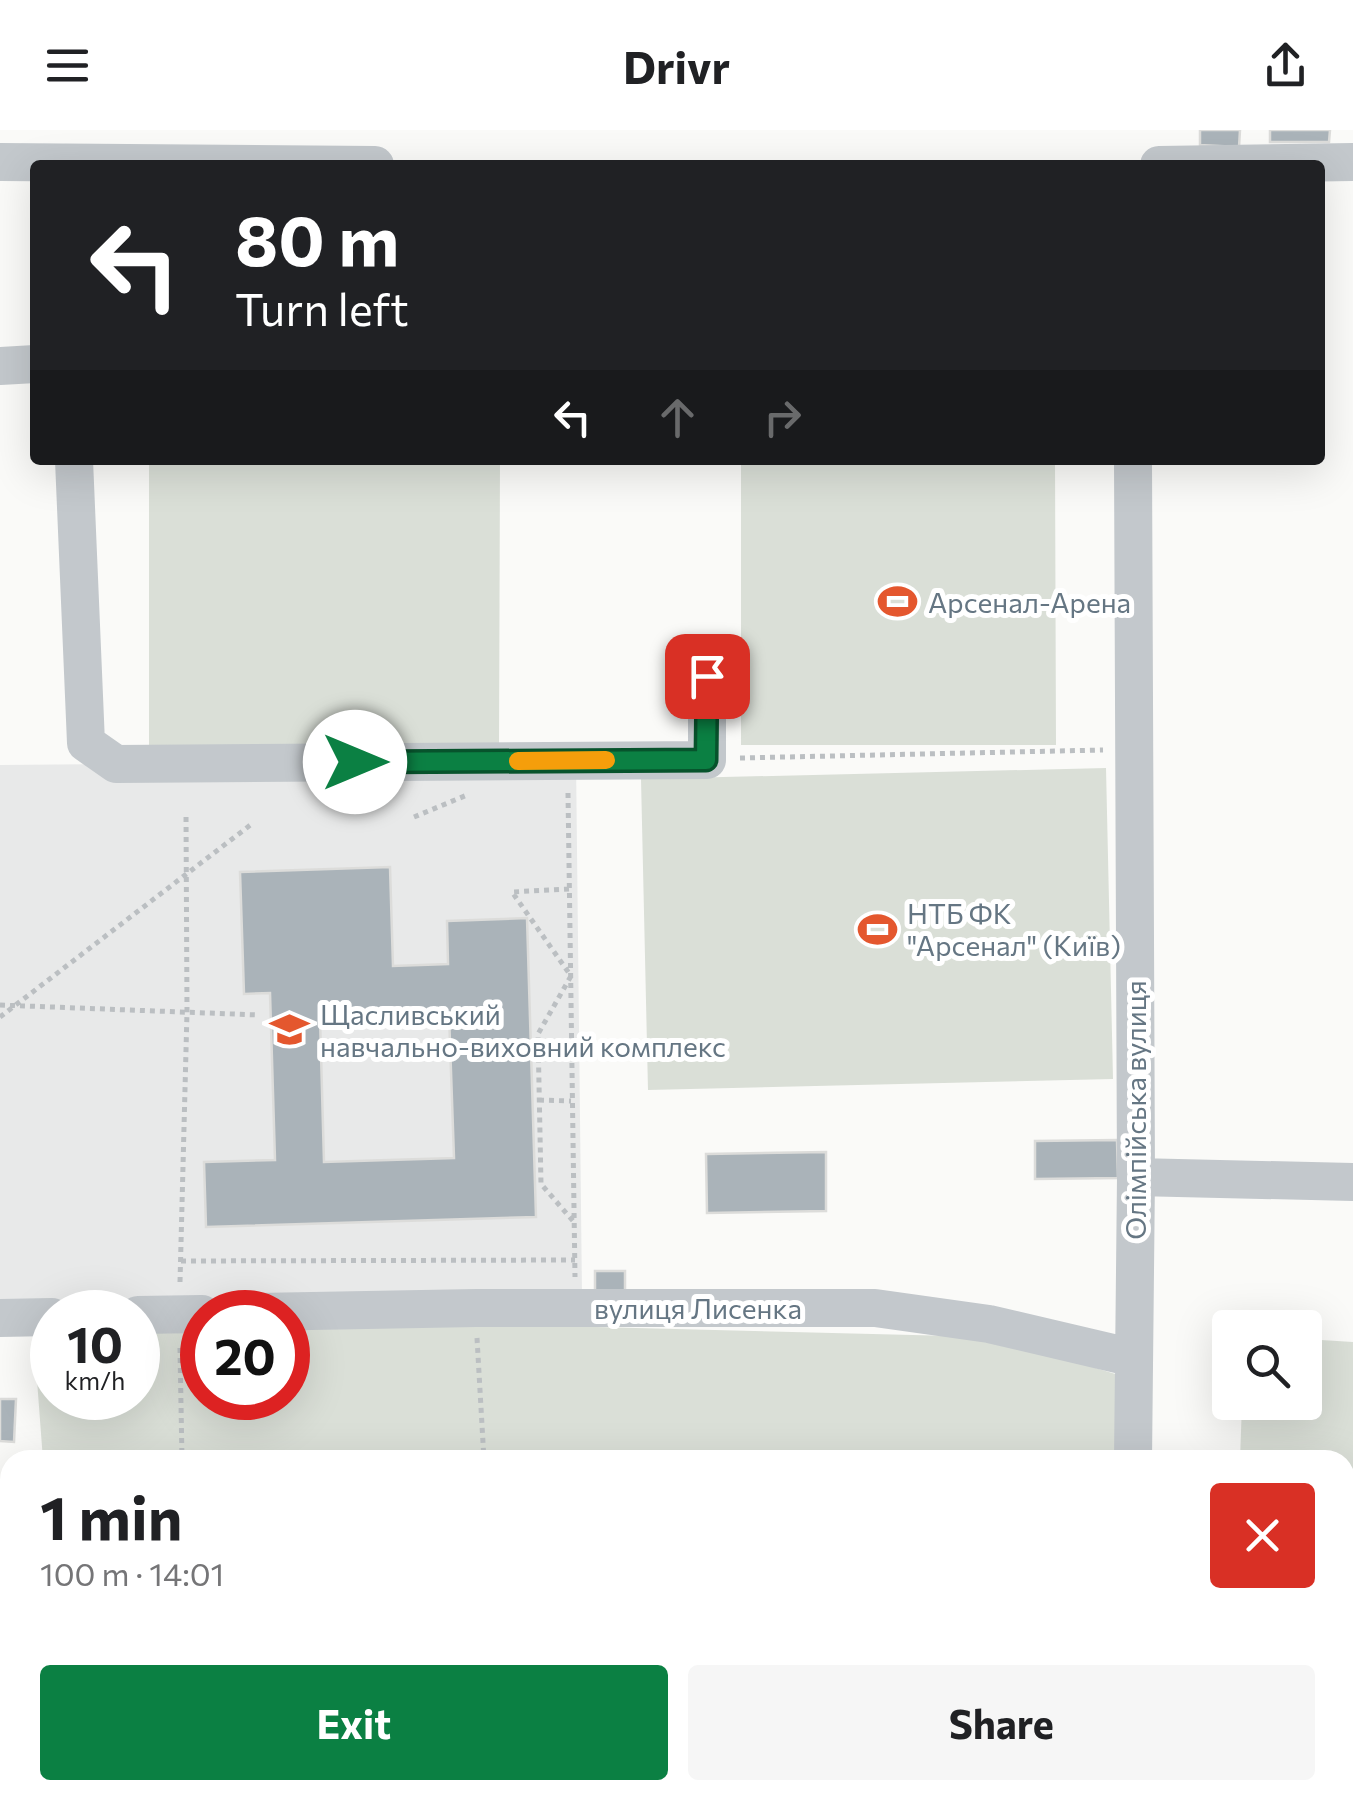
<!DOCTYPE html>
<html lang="en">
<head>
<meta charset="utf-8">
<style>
	:root { --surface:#fff; --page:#f6f6f6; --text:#202124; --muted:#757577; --accent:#0b8043 }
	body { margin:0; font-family:Commissioner,sans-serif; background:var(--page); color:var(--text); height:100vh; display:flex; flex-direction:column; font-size:38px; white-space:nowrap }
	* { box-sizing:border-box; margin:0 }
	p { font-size:32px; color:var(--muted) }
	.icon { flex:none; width:55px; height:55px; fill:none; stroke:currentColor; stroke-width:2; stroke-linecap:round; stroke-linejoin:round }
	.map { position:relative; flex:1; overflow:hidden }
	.sheet { position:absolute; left:0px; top:1320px; width:1355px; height:350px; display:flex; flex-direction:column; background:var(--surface); border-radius:30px 30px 0 0; box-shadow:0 10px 40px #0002 }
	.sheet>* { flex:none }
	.banner { position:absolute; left:30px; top:30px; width:1295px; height:305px; border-radius:10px; box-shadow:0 10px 40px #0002; background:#202124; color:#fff; overflow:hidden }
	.controls { position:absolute; left:1212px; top:1180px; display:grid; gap:20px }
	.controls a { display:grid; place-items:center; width:110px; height:110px; border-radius:10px; background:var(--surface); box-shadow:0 10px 40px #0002; font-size:50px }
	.speed { position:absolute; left:30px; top:1160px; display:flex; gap:20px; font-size:50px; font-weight:700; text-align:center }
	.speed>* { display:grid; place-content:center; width:130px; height:130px; border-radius:50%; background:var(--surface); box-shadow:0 10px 40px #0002; line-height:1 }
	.speed small { font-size:25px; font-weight:400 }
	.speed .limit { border:15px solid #d22; background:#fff; color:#111 }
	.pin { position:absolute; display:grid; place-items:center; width:85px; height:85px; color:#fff; margin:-42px; border-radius:20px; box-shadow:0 5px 15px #0006 }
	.me { position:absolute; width:110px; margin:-55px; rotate:90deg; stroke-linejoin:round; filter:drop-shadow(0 0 8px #0008) }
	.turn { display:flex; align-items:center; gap:35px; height:210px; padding:0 40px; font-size:45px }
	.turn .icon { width:130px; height:130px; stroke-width:2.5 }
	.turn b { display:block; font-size:70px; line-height:85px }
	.lanes { display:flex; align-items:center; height:95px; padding:0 40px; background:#0003; justify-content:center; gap:50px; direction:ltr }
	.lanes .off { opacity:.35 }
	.round { display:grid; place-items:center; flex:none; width:105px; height:105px; border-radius:10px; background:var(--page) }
	.summary { display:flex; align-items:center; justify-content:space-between; height:170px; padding:0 40px }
	h1 { font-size:60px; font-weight:700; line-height:75px }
	.cta { display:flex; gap:20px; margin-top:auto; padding:20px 40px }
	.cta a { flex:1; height:115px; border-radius:10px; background:var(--accent); color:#fff; font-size:40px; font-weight:700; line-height:115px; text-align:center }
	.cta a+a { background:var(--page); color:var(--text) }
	header { display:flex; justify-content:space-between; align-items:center; height:130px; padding:0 40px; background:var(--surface); font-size:45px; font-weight:700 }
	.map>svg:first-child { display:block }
	.built { fill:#e8e9e9 }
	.green { fill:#dadfd7 }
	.building { fill:#aab3b9; stroke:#dcdcda; stroke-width:2.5; fill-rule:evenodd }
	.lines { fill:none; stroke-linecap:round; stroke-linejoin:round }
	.path { stroke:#bbbfc2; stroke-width:5; stroke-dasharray:5 5; stroke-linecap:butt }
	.minor { stroke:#c3c8cc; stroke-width:38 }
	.route-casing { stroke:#07532c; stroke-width:25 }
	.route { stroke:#0b8043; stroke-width:18 }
	.slow { stroke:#f59e0b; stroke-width:18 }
	.labels { text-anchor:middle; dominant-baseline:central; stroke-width:10; stroke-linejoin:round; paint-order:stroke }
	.poi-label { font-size:28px; fill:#657683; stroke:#fff; text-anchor:start }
	.street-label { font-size:28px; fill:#657683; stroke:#fff }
</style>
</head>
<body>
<header><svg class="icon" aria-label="menu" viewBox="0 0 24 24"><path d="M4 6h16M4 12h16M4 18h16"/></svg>Drivr<svg class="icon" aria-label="share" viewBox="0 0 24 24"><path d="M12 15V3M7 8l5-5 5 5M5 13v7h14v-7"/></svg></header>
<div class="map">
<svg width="1353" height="1670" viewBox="0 0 1353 1670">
	<rect width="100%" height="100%" fill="#fafaf8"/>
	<path class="built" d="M576 630 582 1165 0 1174V635Z"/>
	<path class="green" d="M149 330H500L499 620H149Z
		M741 330H1055L1056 615H741Z
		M1106 638 1113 949 648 960 641 649Z
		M395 1192 993 1207 1122 1246 1121 1330H43L33 1197H52V1268H138V1196L202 1195V1268H288V1194Z
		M1305 1209 1353 1212V1670H1227L1228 1660H1345V1330H1240L1242 1273 1305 1272Z
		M0 1417 10 1418V1660H1110L1101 1670H0Z"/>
	<path class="building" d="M1200 0H1240L1239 17 1200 15Z
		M1270 0H1330L1329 12H1270Z
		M390 737 393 836 448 834 447 791 527 788 536 1087 206 1097 204 1032 275 1030 270 863 244 864 240 742ZM449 884 454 1028 324 1032 320 888Z
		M1117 1010 1118 1048 1035 1049V1011Z
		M826 1022V1081L707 1083 706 1024Z
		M595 1141H625V1172L595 1173Z
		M0 1269H16L14 1312 0 1311Z"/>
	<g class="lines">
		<path class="path" d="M740 628 1103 620
			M568 663 575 1147
			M414 687 467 665
			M569 759 512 762 571 846 538 904 541 1054 574 1092
			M0 875 259 885
			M0 887 253 693
			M539 970 571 971
			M181 1131 575 1130
			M180 1152 187 882 186 682
			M477 1208 484 1330
			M180 1218 182 1330
			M0 1523 10 1532
			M146 1660 157 1670
			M186 1660V1670
			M497 1660V1670"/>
		<path class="minor" d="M0 32 375 35
			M1159 35 1353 32
			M0 236 35 234
			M74 330 86 613 116 634 707 630V546
			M1133 330 1136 1047 1133 1330
			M1136 1047 1353 1052
			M257 1182 476 1178H875L989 1194 1134 1228
			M138 1185 202 1184
			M0 1188 52 1187
			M1130 1670V1660"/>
	</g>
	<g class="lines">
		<defs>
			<path id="route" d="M355 632 706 630 707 546"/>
		</defs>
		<use href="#route" class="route-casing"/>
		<use href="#route" class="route"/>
		<path class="slow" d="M518 631 606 630"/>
	</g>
	<defs>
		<symbol id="stadium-bare" viewBox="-9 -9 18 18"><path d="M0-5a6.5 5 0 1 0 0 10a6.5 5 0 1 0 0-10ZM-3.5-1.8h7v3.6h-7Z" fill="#e4572e" stroke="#fff" stroke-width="2.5" paint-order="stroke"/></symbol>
		<symbol id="school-bare" viewBox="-9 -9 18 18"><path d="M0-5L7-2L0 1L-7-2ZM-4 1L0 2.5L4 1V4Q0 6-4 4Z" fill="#e4572e" stroke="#fff" stroke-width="2.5" paint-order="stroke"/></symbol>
	</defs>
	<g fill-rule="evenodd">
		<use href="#stadium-bare" x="870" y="444" width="55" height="55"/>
		<use href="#stadium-bare" x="850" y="772" width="55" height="55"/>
		<use href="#school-bare" x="262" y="872" width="55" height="55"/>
	</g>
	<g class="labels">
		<g class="poi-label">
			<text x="928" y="472">Арсенал-Арена</text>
			<text x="907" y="783">НТБ ФК<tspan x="907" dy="32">"Арсенал" (Київ)</tspan></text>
			<text x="320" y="884">Щасливський<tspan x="320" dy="32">навчально-виховний комплекс</tspan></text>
		</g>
		<g class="street-label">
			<text transform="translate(1135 980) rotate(-90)">Олімпійська вулиця</text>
			<text x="698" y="1178">вулиця Лисенка</text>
		</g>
	</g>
</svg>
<div class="controls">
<a><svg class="icon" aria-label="search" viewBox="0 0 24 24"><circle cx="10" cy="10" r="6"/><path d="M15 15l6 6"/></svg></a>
</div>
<div class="speed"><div>10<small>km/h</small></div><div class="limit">20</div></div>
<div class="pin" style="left:707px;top:546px;background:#d93025"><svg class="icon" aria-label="arrive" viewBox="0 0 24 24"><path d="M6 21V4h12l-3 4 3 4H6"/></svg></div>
<svg class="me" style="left:355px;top:632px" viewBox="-20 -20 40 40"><circle r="19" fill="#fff"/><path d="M0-13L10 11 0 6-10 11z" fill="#0b8043"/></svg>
<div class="banner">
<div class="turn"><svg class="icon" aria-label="left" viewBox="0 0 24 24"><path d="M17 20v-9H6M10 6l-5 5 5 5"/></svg><div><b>80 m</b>Turn left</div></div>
<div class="lanes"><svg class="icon" aria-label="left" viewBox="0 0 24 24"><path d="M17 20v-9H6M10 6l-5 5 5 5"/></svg><svg class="icon off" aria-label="ahead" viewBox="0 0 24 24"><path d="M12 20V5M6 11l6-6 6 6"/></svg><svg class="icon off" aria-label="right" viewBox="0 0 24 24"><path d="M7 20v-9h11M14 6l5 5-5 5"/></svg></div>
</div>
<section class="sheet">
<div class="summary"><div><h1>1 min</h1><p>100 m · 14:01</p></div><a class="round" style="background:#d93025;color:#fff"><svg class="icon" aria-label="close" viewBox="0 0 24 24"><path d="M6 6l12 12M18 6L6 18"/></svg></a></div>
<div class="cta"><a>Exit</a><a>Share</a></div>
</section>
</div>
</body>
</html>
